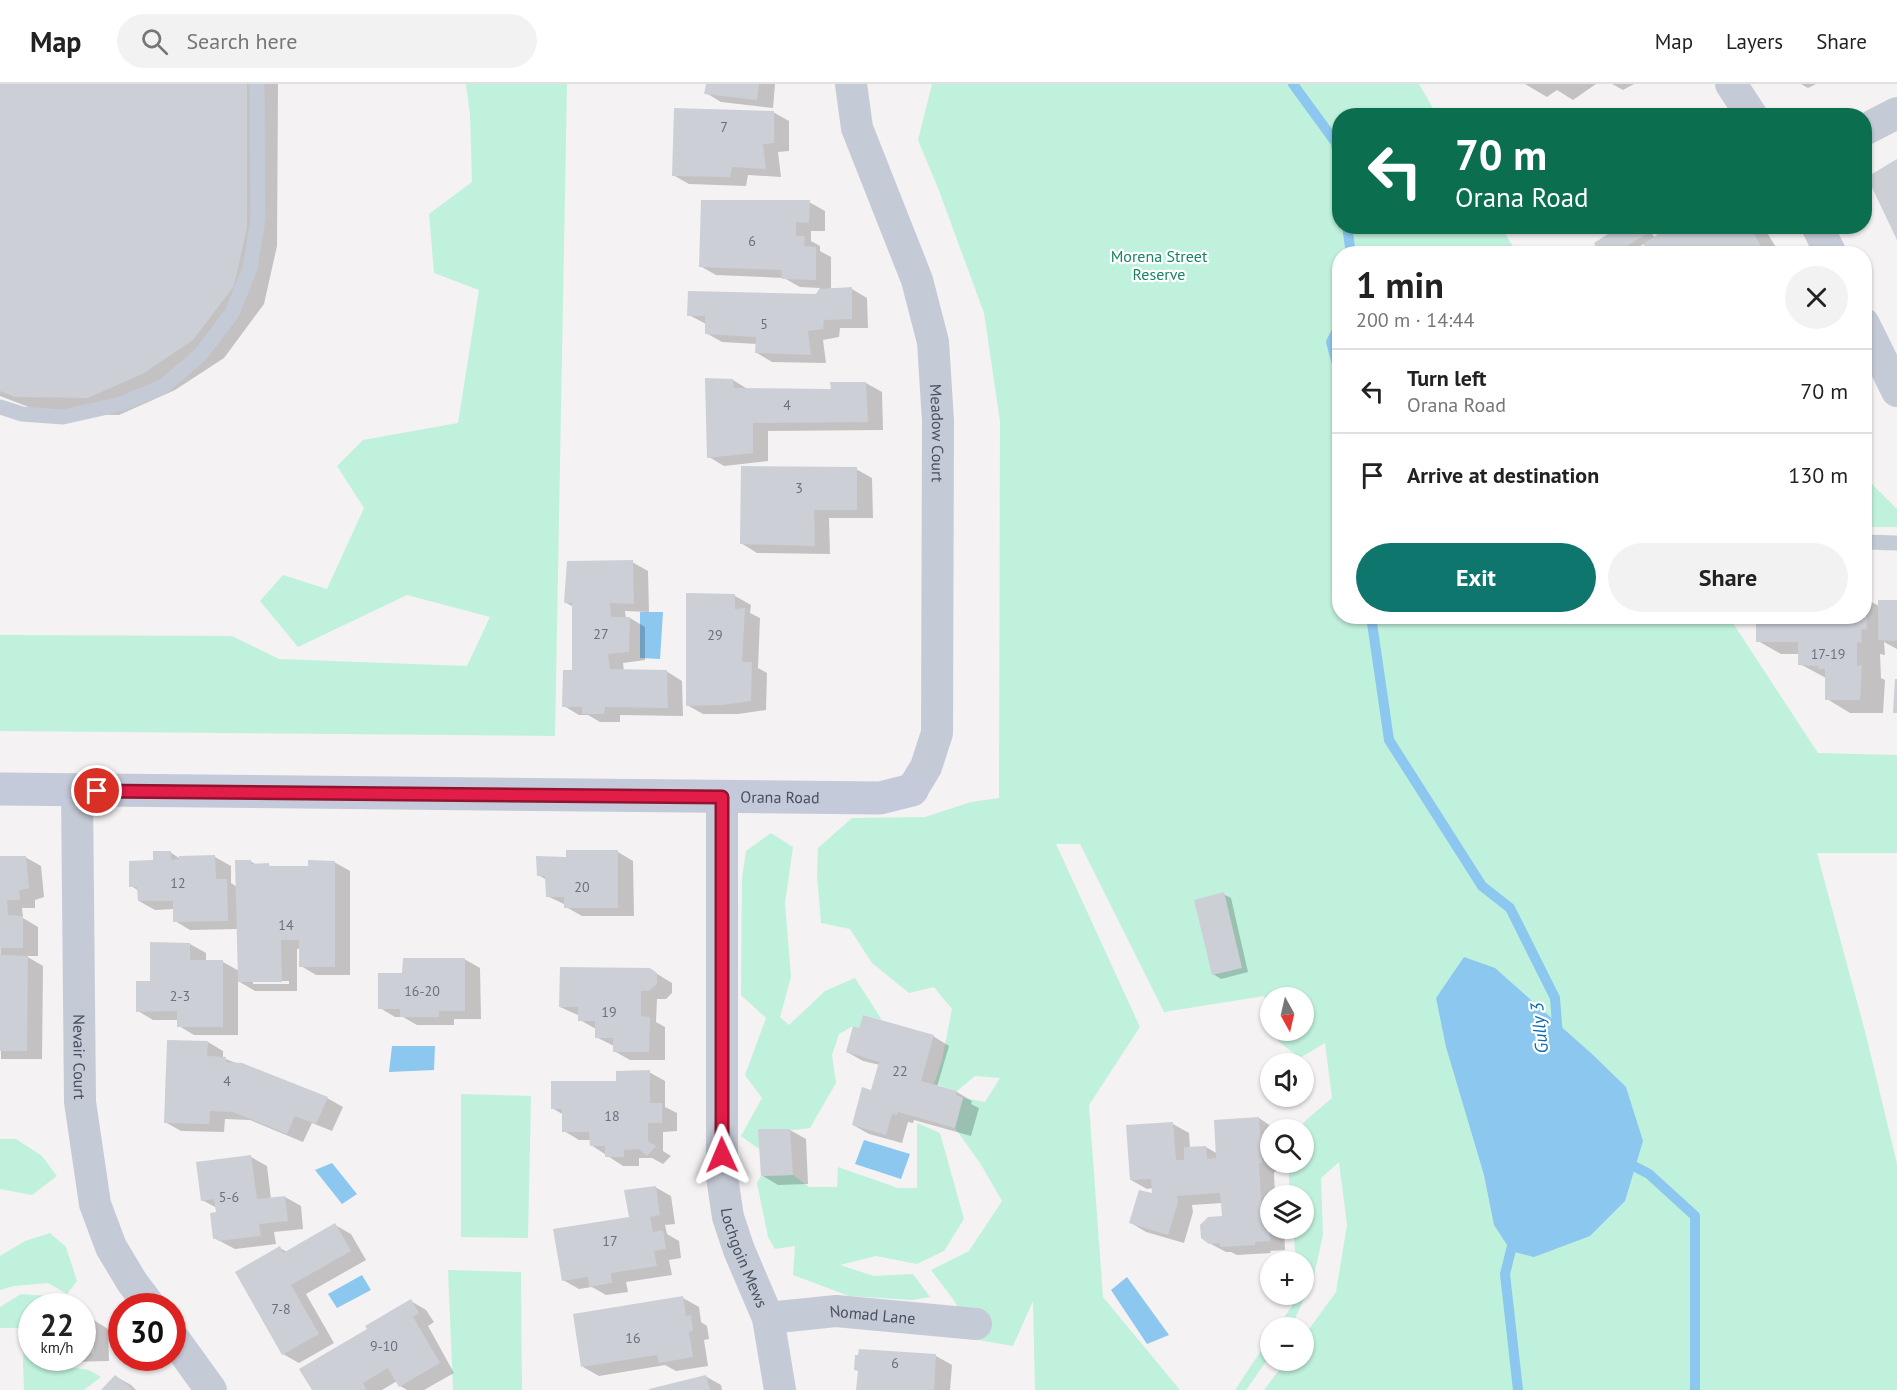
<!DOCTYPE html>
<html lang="en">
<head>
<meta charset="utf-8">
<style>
	:root { --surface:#fff; --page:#f2f2f2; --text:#222; --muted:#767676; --line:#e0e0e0; --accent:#0f766e }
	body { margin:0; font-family:"PT Sans",sans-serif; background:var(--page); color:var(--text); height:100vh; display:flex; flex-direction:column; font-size:22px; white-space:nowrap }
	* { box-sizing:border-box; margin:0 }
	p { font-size:20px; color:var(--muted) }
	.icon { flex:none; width:33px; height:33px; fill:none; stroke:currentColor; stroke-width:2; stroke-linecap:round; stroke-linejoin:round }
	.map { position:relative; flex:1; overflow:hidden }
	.sheet { position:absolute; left:1332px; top:162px; width:540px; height:378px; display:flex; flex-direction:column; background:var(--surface); border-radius:24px; box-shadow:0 2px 4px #0004 }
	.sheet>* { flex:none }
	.banner { position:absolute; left:1332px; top:24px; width:540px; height:126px; border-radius:24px; box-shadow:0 2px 4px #0004; background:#0b6e4f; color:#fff; overflow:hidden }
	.needle { width:39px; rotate:172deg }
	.tools { position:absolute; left:1260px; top:903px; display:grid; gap:12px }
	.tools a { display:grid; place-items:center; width:54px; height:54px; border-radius:50%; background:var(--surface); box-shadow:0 2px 4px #0004; font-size:30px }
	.speed { position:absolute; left:18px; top:1209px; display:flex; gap:12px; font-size:30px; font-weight:700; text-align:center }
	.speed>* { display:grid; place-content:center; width:78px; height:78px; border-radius:50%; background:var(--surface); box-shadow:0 2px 4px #0004; line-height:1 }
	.speed small { font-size:15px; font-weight:400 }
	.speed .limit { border:9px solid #d22; background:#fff; color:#111 }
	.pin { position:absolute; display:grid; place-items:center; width:51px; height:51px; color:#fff; margin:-26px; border:3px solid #fff; border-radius:50%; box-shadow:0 2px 6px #0007 }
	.me { position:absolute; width:66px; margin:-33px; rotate:359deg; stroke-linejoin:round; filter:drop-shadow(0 0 4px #0008) }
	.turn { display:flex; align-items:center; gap:21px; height:126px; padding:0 24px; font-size:27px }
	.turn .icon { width:78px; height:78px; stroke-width:2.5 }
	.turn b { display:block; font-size:42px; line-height:51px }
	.round { display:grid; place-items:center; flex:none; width:63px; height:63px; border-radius:32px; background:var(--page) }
	.summary { display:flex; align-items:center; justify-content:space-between; height:102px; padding:0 24px }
	h1 { font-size:36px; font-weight:800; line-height:45px }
	.button { display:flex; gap:12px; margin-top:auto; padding:12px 24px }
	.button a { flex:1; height:69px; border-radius:36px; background:var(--accent); color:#fff; font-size:24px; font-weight:800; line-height:69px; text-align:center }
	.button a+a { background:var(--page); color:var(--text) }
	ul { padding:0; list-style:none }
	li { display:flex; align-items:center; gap:18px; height:84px; padding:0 24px; border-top:2px solid var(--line) }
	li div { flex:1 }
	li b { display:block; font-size:22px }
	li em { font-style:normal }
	header { display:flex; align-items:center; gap:36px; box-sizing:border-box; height:84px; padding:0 30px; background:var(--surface); border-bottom:2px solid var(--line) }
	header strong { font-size:28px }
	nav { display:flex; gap:33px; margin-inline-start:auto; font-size:21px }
	.search { width:420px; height:54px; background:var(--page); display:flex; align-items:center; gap:15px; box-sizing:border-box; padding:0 21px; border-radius:33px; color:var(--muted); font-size:22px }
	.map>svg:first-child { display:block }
	.green { fill:#c0f1dd }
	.water { fill:#8cc7ef }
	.shadow { fill:#0003; fill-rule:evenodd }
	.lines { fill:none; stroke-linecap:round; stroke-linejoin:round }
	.stream { stroke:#8cc7ef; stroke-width:10 }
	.building { fill:#cdcfd7 }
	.lane { stroke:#c5cbd6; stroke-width:15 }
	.street { stroke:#c5cbd6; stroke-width:32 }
	.secondary { stroke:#c4cada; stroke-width:33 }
	.route-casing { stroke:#92132f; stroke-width:15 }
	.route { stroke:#e11d48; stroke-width:10 }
	.labels { text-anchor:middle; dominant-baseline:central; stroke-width:4.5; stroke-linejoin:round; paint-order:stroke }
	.number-label { font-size:14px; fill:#69707e }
	.park-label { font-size:16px; fill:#158664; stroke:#fff }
	.street-label { font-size:16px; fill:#485060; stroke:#fff }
	.water-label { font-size:18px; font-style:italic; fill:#086db4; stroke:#fff }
</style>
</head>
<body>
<header>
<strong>Map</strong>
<div class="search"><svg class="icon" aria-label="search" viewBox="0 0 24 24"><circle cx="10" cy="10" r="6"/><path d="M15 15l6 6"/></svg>Search here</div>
<nav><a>Map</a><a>Layers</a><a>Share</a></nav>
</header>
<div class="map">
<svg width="1897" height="1306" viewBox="0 0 1897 1306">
	<rect width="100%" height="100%" fill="#f4f2f2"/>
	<path class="green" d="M466 0H567L555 652 0 647V551L232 552 279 575 467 582 490 533 407 511 298 563 260 517 283 491 327 505 364 424 337 382 363 356 458 339 479 206 434 189 429 130 472 98 470 30Z
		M932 0H1419L1437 31 1340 32V142L1501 143 1517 169 1340 170V532L1729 533 1818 669 1897 671V769H1817L1866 951 1897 1080V1306H1264L1286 1277 1304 1276V1252L1336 1208 1347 1141 1339 1078 1321 1094 1323 1151 1313 1196 1291 1243H1277L1292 1222 1293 1211 1304 1210V1178L1296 1177 1293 1145 1304 1144V1112L1290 1111 1288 1079 1304 1078V1046L1299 1045 1306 1036 1332 1014 1325 959 1300 974 1278 957 1275 947 1304 946V914H1270V932L1264 912 1164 928 1080 760H1056L1140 943 1089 1021 1103 1213 1180 1306H1035L1033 1217 1013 1262 978 1256 953 1215 931 1186 969 1167 1002 1117 980 1079 955 1044 963 1014 985 1018 1000 994 975 992 957 1007 934 1000 942 976 952 925 934 903 909 909 872 879 850 845 821 839 817 791 818 764 852 734 925 733 971 718 999 714 1000 337 984 229 938 104 918 56Z
		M1864 383 1873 401 1897 425V443H1865Z
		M771 749 793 763 785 819 791 893 780 933 789 941 825 907 855 894 882 936 863 931 859 944 853 942 839 950 832 971 836 999 810 1044 795 1046 759 1045V1065L741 1052 762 1014 745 991 766 934 741 911 742 794 746 767Z
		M461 1010 531 1012 528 1154 461 1153Z
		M917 1039 940 1049 964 1135 944 1167 917 1180 876 1172 840 1181 874 1192 913 1190 930 1213 912 1216 849 1212 793 1191 795 1162 775 1165 768 1153 757 1099 761 1092 793 1091 809 1103H837L838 1083 898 1104H917Z
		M0 1055H16L42 1072 57 1092 32 1111 0 1105Z
		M50 1149 66 1163 77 1197 67 1210 48 1199 14 1202 0 1206V1172L25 1157Z
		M448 1186 521 1188 522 1306H453Z
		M21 1210 49 1212 65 1219V1222H32V1274H51L69 1283 89 1286 101 1293 84 1306H24L23 1279 25 1244H0V1223Z
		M1270 1253V1272L1246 1306H1235Z"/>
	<path class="water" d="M640 528H663L660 575 640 574Z
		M1464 873 1495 884 1592 970 1626 1003 1643 1057 1625 1117 1590 1152 1534 1173 1511 1167 1494 1141 1484 1091 1446 963 1436 914Z
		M392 962H435L434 986 389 988Z
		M864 1056 910 1070 901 1095 855 1080Z
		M332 1079 357 1110 342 1120 315 1086Z
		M362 1191 371 1206 337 1224 328 1210Z
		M1127 1193 1169 1251 1147 1260 1111 1206Z"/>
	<path class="shadow" d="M0 0H278L277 162 264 220 224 274 175 306 119 331 47 330 0 312Z
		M708 0H775L773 24 721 18 706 9Z
		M1525 0H1596L1573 16 1557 6 1547 13Z
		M1612 0H1634L1623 6Z
		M1801 0H1816L1808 4Z
		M773 28 789 37V67L778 68 781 93 748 91 746 102 689 100 673 91Z
		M809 118 825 127V147H811V157L820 162V167L831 173V206L852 205 867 214 868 244H840L839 253 823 256 826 279 772 278 757 269V260L722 258 706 249V240L689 231 817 212 820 204 800 203 784 194 716 191 700 182Z
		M1623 142H1646L1655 154 1659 151 1653 142H1763L1780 170H1651L1645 159 1628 170H1602Z
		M733 296 749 306H832L866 299 882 308 883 346 768 347V377L724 382 709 373Z
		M856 385 872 394 873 434H829L830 470 757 469 741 459Z
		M632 478 648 487 649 528 625 527 626 534H630L645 543V576L623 579 624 587H666L682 597 683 632 620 631V638H600L588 631H579L564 622 573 587 574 523 566 519Z
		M687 511 735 512 751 521 750 529 760 534 758 584 767 589 766 626 738 630H703L687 621Z
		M1864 514 1879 522 1897 518V565L1884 558 1885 571 1880 570 1881 594 1885 596 1883 629H1850L1827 615 1826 594 1800 580V570H1781L1758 557 1864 532Z
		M170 768 179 774 215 773 231 782V799L237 803 250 777 257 781H268L273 783H310L334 778 350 787V891H316L301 882V864L297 865V907H255L238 897V951H194L179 942V936H153L138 927 151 898V860H190L206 869V878H223L239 887 238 845 190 846 175 837 174 825 155 826 139 817V807L131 802 155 778ZM253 897H289V900H253Z
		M618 768 633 777 634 832H582L566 823V821L547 812V796L538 791 567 774Z
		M25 773 41 782 44 813 35 816V824H22L23 834 38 843V872H26L43 882 42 975H1L0 774Z
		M1223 810 1231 814 1248 888 1221 895 1213 890Z
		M464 875 480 884 481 935H454V941H417L403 933H395L380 924Z
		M649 885 672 899V909L666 915H657L656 938 665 943V976H630L614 967V962L596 953V945L580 936V932L560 923Z
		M933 952 949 962 937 1003 957 1008 972 1017 971 1020 979 1024 971 1052 914 1036 913 1039 908 1038 902 1059 869 1050 853 1041 872 1008 880 981 863 977 847 968Z
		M208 958 223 967V974L327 1014 343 1023 332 1047 312 1039 303 1058 250 1036 225 1035 224 1048 181 1047 165 1038Z
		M649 988 665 997V1023L677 1029V1047L663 1048V1067L671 1072 663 1080 652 1074H639V1082H623L591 1061V1056H579L564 1047V1031L552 1024Z
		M1259 1034 1274 1044 1275 1046H1270V1078H1277V1087L1274 1088 1275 1112H1270V1144H1284L1285 1166 1270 1167 1271 1169 1237 1171 1231 1168H1226L1209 1159 1223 1133 1222 1119 1192 1121 1193 1128 1184 1159 1146 1148 1131 1139 1153 1111V1104L1147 1105 1131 1096 1173 1040 1189 1049 1190 1064 1206 1063 1218 1070Z
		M790 1046 806 1055 808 1100 778 1101 763 1092Z
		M251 1073 267 1082 271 1115 285 1113 301 1122 303 1145 274 1148 276 1160 235 1165 214 1154 217 1124 202 1116Z
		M655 1103 671 1112 675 1140 665 1141 667 1150 679 1157 681 1174 669 1176 672 1191 626 1198 628 1208 606 1211 592 1203 579 1205 563 1196 630 1134Z
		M335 1141 351 1150 366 1176 306 1210 334 1259 299 1279 283 1270 237 1188 280 1164 287 1168Z
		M683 1214 699 1223 701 1238 707 1242 709 1255 704 1256 708 1282 676 1287 665 1281 599 1292 583 1283Z
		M411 1217 426 1226 434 1238 428 1242 454 1289 424 1306H407L400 1302 397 1297 382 1306H313L370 1246Z
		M82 1235H92L108 1245 109 1277 68 1278 60 1274H82Z
		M860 1267 936 1272 952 1281 950 1306H857Z
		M115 1292 131 1301 136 1306H103Z
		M705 1292 721 1301 722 1306H652Z"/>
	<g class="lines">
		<path class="stream" d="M1293 0 1336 59 1340 89
			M1347 142 1351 170
			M1340 241 1331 258 1340 291
			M1371 532 1389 656 1482 802 1510 824 1555 914 1558 953
			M1624 1077 1649 1090 1695 1132V1306
			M1514 1154 1505 1190 1518 1306"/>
	</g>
	<path class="building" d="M0 0H247V143L234 202 193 256 144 289 88 314 15 313 0 307Z
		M706 0H759L757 16 704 10Z
		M674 24 774 27V59L763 60 766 85 732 83 730 93 672 92Z
		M1897 75V156L1867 93Z
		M701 116H810L809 139 796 138V152H805L804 162 816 163V196L782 195 781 186 699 183Z
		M1620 142H1643L1648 149 1614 170H1600L1594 159Z
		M1651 142H1749L1766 170H1649L1643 160 1657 151Z
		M852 203V235L824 236 823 245 808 247 811 271 755 269 756 253 705 250V232H687L688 207 816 210 819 205Z
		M705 294 733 295 734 304 831 305 830 298H866L868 338 753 339V369L707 374Z
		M741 382 857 383V426H814L815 462 740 460Z
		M633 476 634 520 610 519 611 533H630L629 568 608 570 610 585 667 586 668 624 605 623 604 630H582V623H562L563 586H572V519H564L567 477Z
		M686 509 735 510V525L745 524 742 578H752L751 617 722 621 686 622Z
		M1864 516H1866L1867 545 1861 546 1862 559 1857 558V582L1862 581 1860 616H1825V585H1818V582L1798 581V558H1756V532H1864Z
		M1878 516H1897V557L1878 556Z
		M1895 595H1897V629H1893Z
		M566 766H618V824H564V813H546L545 792H537L536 772 566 773Z
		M153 767H171V776L179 775V772L215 771 216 795H227L228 837 173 838V817H138L137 803H129V777L153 776Z
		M0 772H26L29 804 19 807 20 816H7L8 831 23 832V864H0Z
		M235 776H251V780L269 779V782H308V776L335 777V883H299V856H281L282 898H238Z
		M1224 808 1242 884 1212 891 1194 816Z
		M150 858 190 859V876H223V943H177V927L136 928V897H150Z
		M0 871 28 872 27 967H0Z
		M403 874H465V927H439V933H400V925H378V889H402Z
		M560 883 650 884 657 889V900L649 907H641V932L650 933 649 968H613V954H595V937H578V923H559Z
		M863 931 934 951 921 997 957 1007 956 1011 963 1014 955 1044 898 1028 897 1031 892 1030 886 1051 852 1041 862 1003 871 1006 879 978 846 968 853 942 859 944Z
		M167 956 208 957 207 972 226 973V978L242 979 328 1013 316 1040 295 1032 287 1050 233 1028 210 1027 209 1040 164 1039Z
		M650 986V1019H662V1039H648V1057L656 1062 647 1072 639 1065 624 1066V1073H605V1062H590L589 1048H562V1025H551V997H616V987Z
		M1259 1033 1262 1079H1259L1262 1130H1268L1270 1157 1255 1158V1161L1220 1163V1159L1209 1160 1201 1154 1200 1141 1208 1133 1222 1132 1220 1109 1177 1112 1178 1118 1168 1151 1129 1139 1139 1106 1152 1109 1151 1095 1130 1096 1126 1041 1173 1038 1176 1076H1184V1063L1206 1062 1207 1075 1216 1074 1214 1036Z
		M758 1045H790L793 1091 761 1092Z
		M251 1071 257 1115 285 1112 288 1137 259 1140 261 1152 218 1157 217 1154 213 1155 210 1129 216 1128 214 1115 201 1117 196 1078Z
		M656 1102 660 1131 650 1133 653 1148 663 1146 666 1165 654 1167 657 1182 611 1189 612 1199 589 1203 588 1193 562 1197 553 1145 629 1133 624 1106Z
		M335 1139 351 1167 291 1201 319 1250 282 1271 235 1188 280 1162 283 1169Z
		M683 1212 686 1232 691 1231 693 1247 689 1248 693 1273 659 1279 657 1271 581 1283 573 1230Z
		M411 1215 419 1229 413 1233 440 1279 399 1303 388 1284 363 1299 366 1306H312L299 1285 367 1245 365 1242Z
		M82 1234H93L94 1269H82Z
		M859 1265 936 1270 934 1306H856L858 1287 854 1286 855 1271H858Z
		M115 1291 129 1302 133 1306H101Z
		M706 1291 710 1306H649V1305Z"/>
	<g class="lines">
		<path class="lane" d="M0 323 22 330 63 333 121 320 164 302 201 270 232 229 250 184 258 136 257 0
			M1864 458 1897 459"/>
		<g class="street">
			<path id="s1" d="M851 0 857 44 917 196 933 258 938 337 937 649 926 683 912 706"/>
			<path d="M1731 0 1752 32"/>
			<path d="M1864 46 1897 29"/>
			<path d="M1817 142 1831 170"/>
			<path d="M1864 240 1897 307"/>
			<path id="s2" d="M77 707 80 1018 95 1120 111 1163 132 1198 150 1222"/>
			<path id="s3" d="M722 713V1093L728 1133 739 1166 768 1234 780 1306"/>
			<path id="s4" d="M768 1234 836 1227 976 1240"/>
			<path d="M172 1252 211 1306"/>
		</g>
		<path class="secondary" id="s5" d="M0 705 880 714 912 706"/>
	</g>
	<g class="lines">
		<defs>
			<path id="route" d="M97 707 722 713V1071"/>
		</defs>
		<use href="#route" class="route-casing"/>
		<use href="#route" class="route"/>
	</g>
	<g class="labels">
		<g class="number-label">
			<text x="724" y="43">7</text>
			<text x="752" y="157">6</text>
			<text x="764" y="240">5</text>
			<text x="787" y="321">4</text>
			<text x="799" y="404">3</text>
			<text x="601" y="550">27</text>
			<text x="715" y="551">29</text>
			<text x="1828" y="570">17-19</text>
			<text x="178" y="799">12</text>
			<text x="582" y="803">20</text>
			<text x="286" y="841">14</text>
			<text x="422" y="907">16-20</text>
			<text x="180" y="912">2-3</text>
			<text x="609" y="928">19</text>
			<text x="900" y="987">22</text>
			<text x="227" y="997">4</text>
			<text x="612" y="1032">18</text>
			<text x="229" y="1113">5-6</text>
			<text x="610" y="1157">17</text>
			<text x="281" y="1225">7-8</text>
			<text x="633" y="1254">16</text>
			<text x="384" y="1262">9-10</text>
			<text x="895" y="1279">6</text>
		</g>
		<g class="park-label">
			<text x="1159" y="172">Morena Street<tspan x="1159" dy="18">Reserve</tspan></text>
		</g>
		<g class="street-label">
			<text stroke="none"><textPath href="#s1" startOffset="363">Meadow Court</textPath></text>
			<text stroke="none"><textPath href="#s5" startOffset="780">Orana Road</textPath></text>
			<text stroke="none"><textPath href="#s2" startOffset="266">Nevair Court</textPath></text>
			<text stroke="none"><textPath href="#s3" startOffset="464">Lochgoin Mews</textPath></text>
			<text stroke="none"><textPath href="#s4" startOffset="105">Nomad Lane</textPath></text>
		</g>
		<g class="water-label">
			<text transform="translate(1539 944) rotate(-96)">Gully 3</text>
		</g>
	</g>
</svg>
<div class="tools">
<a><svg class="needle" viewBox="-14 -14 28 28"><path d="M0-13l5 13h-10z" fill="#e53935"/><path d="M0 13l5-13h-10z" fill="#767676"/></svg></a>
<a><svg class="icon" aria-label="sound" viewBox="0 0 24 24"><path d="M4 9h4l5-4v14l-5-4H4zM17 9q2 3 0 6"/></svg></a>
<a><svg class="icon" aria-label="search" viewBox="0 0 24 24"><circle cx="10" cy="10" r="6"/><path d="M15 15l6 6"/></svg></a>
<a><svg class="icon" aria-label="layers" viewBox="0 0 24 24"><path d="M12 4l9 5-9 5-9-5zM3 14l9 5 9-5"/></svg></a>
<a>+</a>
<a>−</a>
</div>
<div class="speed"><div>22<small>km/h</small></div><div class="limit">30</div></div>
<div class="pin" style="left:97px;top:707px;background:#d93025"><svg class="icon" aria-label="arrive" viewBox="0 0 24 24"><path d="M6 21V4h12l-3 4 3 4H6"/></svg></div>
<svg class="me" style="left:722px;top:1071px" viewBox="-20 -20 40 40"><path d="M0-17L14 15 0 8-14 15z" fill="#e11d48" stroke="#fff" stroke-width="4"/></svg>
<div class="banner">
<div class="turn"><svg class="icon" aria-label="left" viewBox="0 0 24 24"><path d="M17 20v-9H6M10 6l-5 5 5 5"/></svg><div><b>70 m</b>Orana Road</div></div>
</div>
<section class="sheet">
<div class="summary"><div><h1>1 min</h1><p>200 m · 14:44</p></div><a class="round"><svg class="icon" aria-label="close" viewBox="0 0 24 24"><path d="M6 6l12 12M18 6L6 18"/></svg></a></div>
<ul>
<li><svg class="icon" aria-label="left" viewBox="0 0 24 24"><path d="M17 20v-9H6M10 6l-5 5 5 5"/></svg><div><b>Turn left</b><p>Orana Road</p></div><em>70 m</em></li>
<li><svg class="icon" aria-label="arrive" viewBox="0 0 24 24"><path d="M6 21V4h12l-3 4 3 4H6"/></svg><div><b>Arrive at destination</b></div><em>130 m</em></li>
</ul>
<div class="button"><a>Exit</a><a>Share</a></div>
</section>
</div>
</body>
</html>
